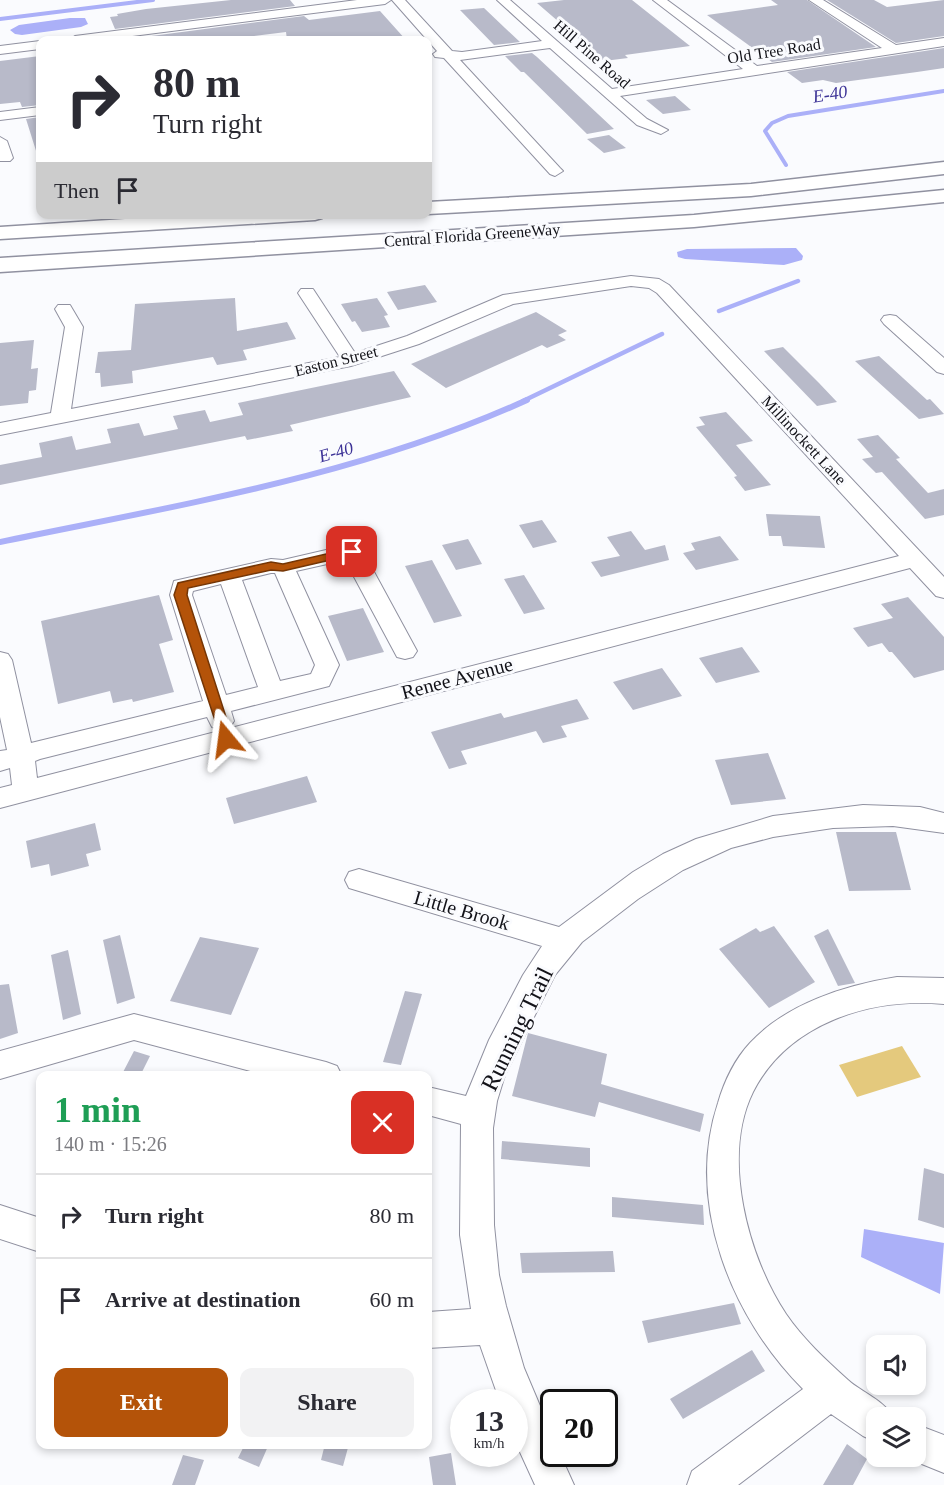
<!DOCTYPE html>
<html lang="en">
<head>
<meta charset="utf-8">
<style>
	:root { --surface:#fff; --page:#f2f2f3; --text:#2b2b33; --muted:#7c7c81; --line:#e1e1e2; --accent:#b45309 }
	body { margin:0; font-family:Georgia,serif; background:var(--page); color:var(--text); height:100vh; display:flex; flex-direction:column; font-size:22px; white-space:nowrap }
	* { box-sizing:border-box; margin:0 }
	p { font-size:20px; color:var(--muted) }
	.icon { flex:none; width:33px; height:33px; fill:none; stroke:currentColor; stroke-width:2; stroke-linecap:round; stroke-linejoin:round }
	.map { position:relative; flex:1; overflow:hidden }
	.drawer { position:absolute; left:36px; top:1071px; width:396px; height:378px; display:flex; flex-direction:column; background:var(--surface); border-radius:12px; box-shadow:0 3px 9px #0003 }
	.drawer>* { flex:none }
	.top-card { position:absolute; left:36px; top:36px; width:396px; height:183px; border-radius:12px; box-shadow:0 3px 9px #0003; background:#fff; color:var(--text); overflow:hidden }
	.controls { position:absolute; left:866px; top:1335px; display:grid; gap:12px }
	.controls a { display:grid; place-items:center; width:60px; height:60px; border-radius:12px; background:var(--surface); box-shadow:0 3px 9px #0003; font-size:30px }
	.speed { position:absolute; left:450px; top:1389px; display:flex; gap:12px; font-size:30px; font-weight:700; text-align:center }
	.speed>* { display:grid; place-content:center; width:78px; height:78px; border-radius:50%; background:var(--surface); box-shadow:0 3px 9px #0003; line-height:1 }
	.speed small { font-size:15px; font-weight:400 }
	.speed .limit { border:3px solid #111; border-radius:9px; background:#fff; color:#111 }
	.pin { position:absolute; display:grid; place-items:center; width:51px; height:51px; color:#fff; margin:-26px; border-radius:12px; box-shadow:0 3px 9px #0006 }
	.me { position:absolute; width:66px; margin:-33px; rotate:344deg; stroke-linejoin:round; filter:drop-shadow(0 0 4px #0008) }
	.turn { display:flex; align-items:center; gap:21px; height:126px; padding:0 18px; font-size:27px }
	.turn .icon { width:78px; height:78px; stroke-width:2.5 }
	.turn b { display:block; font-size:42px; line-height:51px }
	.then { display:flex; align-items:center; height:57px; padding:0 18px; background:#0003; gap:12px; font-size:22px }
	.round { display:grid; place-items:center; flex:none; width:63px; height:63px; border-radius:12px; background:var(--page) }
	.head { display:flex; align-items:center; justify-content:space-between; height:102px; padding:0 18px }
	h1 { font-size:36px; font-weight:700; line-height:45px; color:#1e9e55 }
	.cta { display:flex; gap:12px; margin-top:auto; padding:12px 18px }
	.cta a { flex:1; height:69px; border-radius:12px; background:var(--accent); color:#fff; font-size:24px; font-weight:700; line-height:69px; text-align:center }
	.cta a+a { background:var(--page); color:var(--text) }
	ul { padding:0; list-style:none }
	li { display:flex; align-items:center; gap:18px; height:84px; padding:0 18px; border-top:2px solid var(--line) }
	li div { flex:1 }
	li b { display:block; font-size:22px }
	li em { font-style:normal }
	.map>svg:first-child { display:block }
	.green { fill:#e4c97d }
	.water { fill:#abb0f8 }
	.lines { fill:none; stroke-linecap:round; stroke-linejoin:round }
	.stream-far2 { stroke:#abb0f8; stroke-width:4 }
	.stream-far1 { stroke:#abb0f8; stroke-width:4.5 }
	.stream { stroke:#abb0f8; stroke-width:6 }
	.building { fill:#b8bac9 }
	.minor-casing { stroke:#9091a0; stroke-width:2 }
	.highway-casing { stroke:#9091a0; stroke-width:3 }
	.minor { fill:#fff; fill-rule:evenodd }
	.highway { fill:#fff; fill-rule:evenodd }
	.route { fill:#b45309; stroke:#753606; stroke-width:1.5 }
	.labels { text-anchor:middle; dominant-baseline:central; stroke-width:6; stroke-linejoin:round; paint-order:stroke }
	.far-street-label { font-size:16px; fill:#131319; stroke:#fafbfe }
	.far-water-label { font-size:18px; font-style:italic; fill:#3d3397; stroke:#fafbfe }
	.street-label { font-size:20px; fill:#131319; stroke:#fafbfe }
	.near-street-label { font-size:24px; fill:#131319; stroke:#fafbfe }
</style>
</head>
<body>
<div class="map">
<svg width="944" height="1485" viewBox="0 0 944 1485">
	<rect width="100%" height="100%" fill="#fafbfe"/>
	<path class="green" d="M902 1046 921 1077 857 1097 839 1065Z"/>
	<path class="water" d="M70 18H85L88 24 81 27 22 35 15 34 10 30 19 25Z
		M796 248 803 256 802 260 784 265 685 259 678 257 677 252 687 249Z
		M864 1229 944 1243 940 1294 861 1257Z"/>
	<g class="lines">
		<path class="stream-far2" d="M0 19 153 0
			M786 165 765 131 772 123 788 116 944 91"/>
		<path class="stream-far1" d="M719 311 798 281
			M523 401 662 334"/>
		<path class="stream" d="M0 542C178 505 360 476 527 400"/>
	</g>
	<path class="building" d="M231 0H290L295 6 115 29 110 17 118 16 117 14 146 9Z
		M564 0H632L690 46 625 55 628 58 604 61 537 3Z
		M771 0H807L876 47 772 62 707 15 778 5Z
		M827 0H874L887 7 944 0V36L896 43Z
		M484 8 505 28 520 42 494 45 460 10Z
		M380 11 406 40H287L286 32 223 40H121L304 16 309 20Z
		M944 48V68L917 72 836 83 823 80 802 83 787 72Z
		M532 53 537 57 614 129 587 134 524 72H521L505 56Z
		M40 56V105L22 107 20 102 0 104V61Z
		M675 96 691 110 663 114 646 100Z
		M40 117V153L37 154 26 119Z
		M609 135 626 148 604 153 587 139Z
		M425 285 437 302 398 310 387 292Z
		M235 298 237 331 287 322 296 339 243 350 247 360 217 365 213 357 132 371 133 383 101 387 100 373H95L98 352 131 350 135 304Z
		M377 298 388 315 384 316 390 327 362 332 355 321 352 322 341 304Z
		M536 312 567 331 558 335 566 340 547 348 542 345 446 388 411 364Z
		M34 340 31 369 38 368 36 390 29 391 28 403 0 406V343Z
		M783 347 819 383 837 402 817 406 764 351Z
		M879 356 927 400 930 399 944 414 919 419 855 361Z
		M394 371 411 397 290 425 293 431 247 440 245 436 0 485V465L42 457 39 443 72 436 76 450 111 443 107 429 139 423 144 436 178 429 173 416 205 410 210 422 243 415 238 403Z
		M726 412 753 441 736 445 771 485 745 491 734 477 737 476 696 427 705 425 699 417Z
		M878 435 900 458 896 459 928 493 944 489V515L925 519 882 472 876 473 862 459 873 457 857 439Z
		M766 514 820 516 825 548 783 546 781 536H769Z
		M542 520 557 542 533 548 519 525Z
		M631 531 645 550 665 545 669 560 601 577 591 562 620 556 607 537Z
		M720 536 739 560 696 570 683 553 695 550 691 543Z
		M468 539 482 564 456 570 442 545Z
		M432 560 462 616 434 623 405 566Z
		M524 575 545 609 524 614 504 579Z
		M159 595 173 640 159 644 174 692 133 702 132 699 113 703 110 691 58 704 41 621Z
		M908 597 944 637V670L914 678 892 652H889L882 643 868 647 853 628 893 618 881 604Z
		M363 608 384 652 347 661 328 616Z
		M742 647 760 672 716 683 699 658Z
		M662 668 682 696 633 710 613 682Z
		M577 699 589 719 561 726 567 737 543 743 536 731 461 751 467 764 449 769 431 732 501 713 504 718Z
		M768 753 786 799 731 805 715 760Z
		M307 776 317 802 234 824 226 798Z
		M95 823 101 850 86 854 89 866 51 876 49 864 31 868 26 841Z
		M836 832H896L911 890 849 891Z
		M774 926 815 982 769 1008 719 949 756 928 760 932Z
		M828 929 855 983 838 986 814 936Z
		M120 935 135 998 117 1004 103 940Z
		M200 937 259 948 231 1015 170 1001Z
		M68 950 81 1014 63 1020 51 955Z
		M9 984 18 1033 0 1039V985Z
		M405 991 422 994 401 1065 383 1062Z
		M528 1033 607 1054 601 1084 704 1114 700 1132 599 1102 595 1117 512 1096Z
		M134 1051 150 1056 140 1076H121Z
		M502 1141 590 1148V1167L501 1159Z
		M924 1168 944 1174V1228L918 1220Z
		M612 1197 703 1205 704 1225 612 1217Z
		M613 1251 615 1272 522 1273 520 1253Z
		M734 1303 741 1324 648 1343 642 1321Z
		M752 1350 765 1371 683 1419 670 1399Z
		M245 1444H269L259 1467 238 1458Z
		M325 1444H349L343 1466 321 1460Z
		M847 1444 867 1459 853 1485H823Z
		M451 1453 456 1485H433L429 1457Z
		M183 1455 204 1460 195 1485H172Z"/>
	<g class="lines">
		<defs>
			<path id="minor" d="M357 0H391L385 4 101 40H69L75 36Z
				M392 0H405L452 51 462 52 542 41 497 0H510L612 89 743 69 653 0H667L757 66 882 48 809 0H823L896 45 944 38V46L620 96 647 119 668 130 661 134 637 125 550 48 460 60 560 168 563 171 555 176 550 174 444 58 435 57 433 54 437 51Z
				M40 41V49L0 54V46Z
				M40 107V115L0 120V112Z
				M0 137 7 141 13 158 10 161H0Z
				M631 276 659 279 669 285 944 577V598L936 596 910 568 0 808V788L12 785 10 768 0 771V751L7 750 0 717V652L8 654 12 660 31 743 203 701 170 595 174 581 271 559 283 560 352 544 360 546 417 651 413 657 405 659 397 657 345 560 296 571 339 665 329 686 231 711 234 721 230 727 221 730 212 727 207 717 40 759 35 761 37 778 899 556 657 293 649 288 631 286 513 304 419 344 351 366 0 435V423L51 413 65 327 55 309 58 305H70L83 327 71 409 340 357 298 293 301 289H313L355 353 407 336 503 295ZM271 573H275L315 665 311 674 280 681 242 580ZM221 584 258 687 226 695 192 595 193 591Z
				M890 315 896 316 944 358V374L937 372 884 324 881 320 884 316Z
				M863 805 920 807 944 813V833L893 826 833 828 773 837 731 848 683 870 638 899 582 942 555 975 505 1075 497 1101 493 1128 494 1225 499 1275 506 1306 524 1368 554 1439V1454H560L574 1485H535L514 1439V1402H500L480 1345 428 1348V1312L471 1309 460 1235 461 1124 428 1115V1087L466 1096 489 1040 523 975 542 946 349 888 345 880 349 872 359 869 559 927 633 872 663 854 696 839 773 816Z
				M897 977 944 978V1004C871 997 788 1023 753 1092 721 1157 748 1257 786 1314 803 1339 826 1360 848 1380 861 1392 886 1401 893 1418H876V1442L863 1436 831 1414 738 1485H687L692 1471 803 1389C731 1317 685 1203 718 1103 724 1082 735 1059 750 1043 786 1004 845 985 897 977Z
				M134 1014 326 1062 337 1066 342 1076H269L134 1040 0 1079V1051Z
				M0 1205 40 1218V1252L0 1239Z
				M915 1424 944 1435V1473L902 1456H915Z"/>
			<path id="highway" d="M944 162V174L751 196 428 214V202L751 184Z
				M944 190V202L694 227 0 272V258L694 215Z
				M203 214H325L322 218 315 220 0 239V227Z"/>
		</defs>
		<use href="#minor" class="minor-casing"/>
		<use href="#highway" class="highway-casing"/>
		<use href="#minor" class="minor"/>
		<use href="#highway" class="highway"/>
	</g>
	<path class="route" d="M352 548 358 552 356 554 283 571 271 570 188 588 187 595 233 739 226 744 222 742 174 595 178 583 271 562 283 564Z"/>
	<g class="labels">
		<g class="far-street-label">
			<text transform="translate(774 51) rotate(-9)">Old Tree Road</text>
			<text transform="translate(592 54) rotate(41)">Hill Pine Road</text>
			<text transform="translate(472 235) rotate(-4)">Central Florida GreeneWay</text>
			<text transform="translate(336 361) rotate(-14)">Easton Street</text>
			<text transform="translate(804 440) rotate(47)">Millinockett Lane</text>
		</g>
		<g class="far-water-label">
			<text transform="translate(830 94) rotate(-9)">E-40</text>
			<text transform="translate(336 452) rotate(-16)">E-40</text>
		</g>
		<g class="street-label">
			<text transform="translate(457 678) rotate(-15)">Renee Avenue</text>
			<text transform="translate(462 910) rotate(16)">Little Brook</text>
		</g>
		<g class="near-street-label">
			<text transform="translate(517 1029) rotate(-64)">Running Trail</text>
		</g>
	</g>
</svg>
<div class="controls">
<a><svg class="icon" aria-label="sound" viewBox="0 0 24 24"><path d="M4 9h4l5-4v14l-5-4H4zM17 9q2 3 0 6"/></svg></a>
<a><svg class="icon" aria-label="layers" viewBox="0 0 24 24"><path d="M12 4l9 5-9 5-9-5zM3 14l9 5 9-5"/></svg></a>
</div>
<div class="speed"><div>13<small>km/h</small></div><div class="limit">20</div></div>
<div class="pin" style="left:352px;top:552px;background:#d93025"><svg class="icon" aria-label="arrive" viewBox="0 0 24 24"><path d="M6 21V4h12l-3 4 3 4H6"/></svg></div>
<svg class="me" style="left:226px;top:739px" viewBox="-20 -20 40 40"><path d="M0-17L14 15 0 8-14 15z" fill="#b45309" stroke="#fff" stroke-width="4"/></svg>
<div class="top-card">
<div class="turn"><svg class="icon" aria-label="right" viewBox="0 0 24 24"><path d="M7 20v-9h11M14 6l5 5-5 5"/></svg><div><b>80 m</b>Turn right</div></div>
<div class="then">Then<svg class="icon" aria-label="arrive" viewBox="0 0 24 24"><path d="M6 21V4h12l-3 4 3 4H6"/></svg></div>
</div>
<section class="drawer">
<div class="head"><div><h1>1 min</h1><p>140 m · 15:26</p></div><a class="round" style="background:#d93025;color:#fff"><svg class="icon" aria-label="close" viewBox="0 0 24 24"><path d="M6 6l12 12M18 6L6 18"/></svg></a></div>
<ul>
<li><svg class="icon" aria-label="right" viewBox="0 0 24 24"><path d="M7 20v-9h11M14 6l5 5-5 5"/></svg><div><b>Turn right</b></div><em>80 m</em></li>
<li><svg class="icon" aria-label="arrive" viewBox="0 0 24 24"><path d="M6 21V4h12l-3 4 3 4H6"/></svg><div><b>Arrive at destination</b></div><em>60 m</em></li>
</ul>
<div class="cta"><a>Exit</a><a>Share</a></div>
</section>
</div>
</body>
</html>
